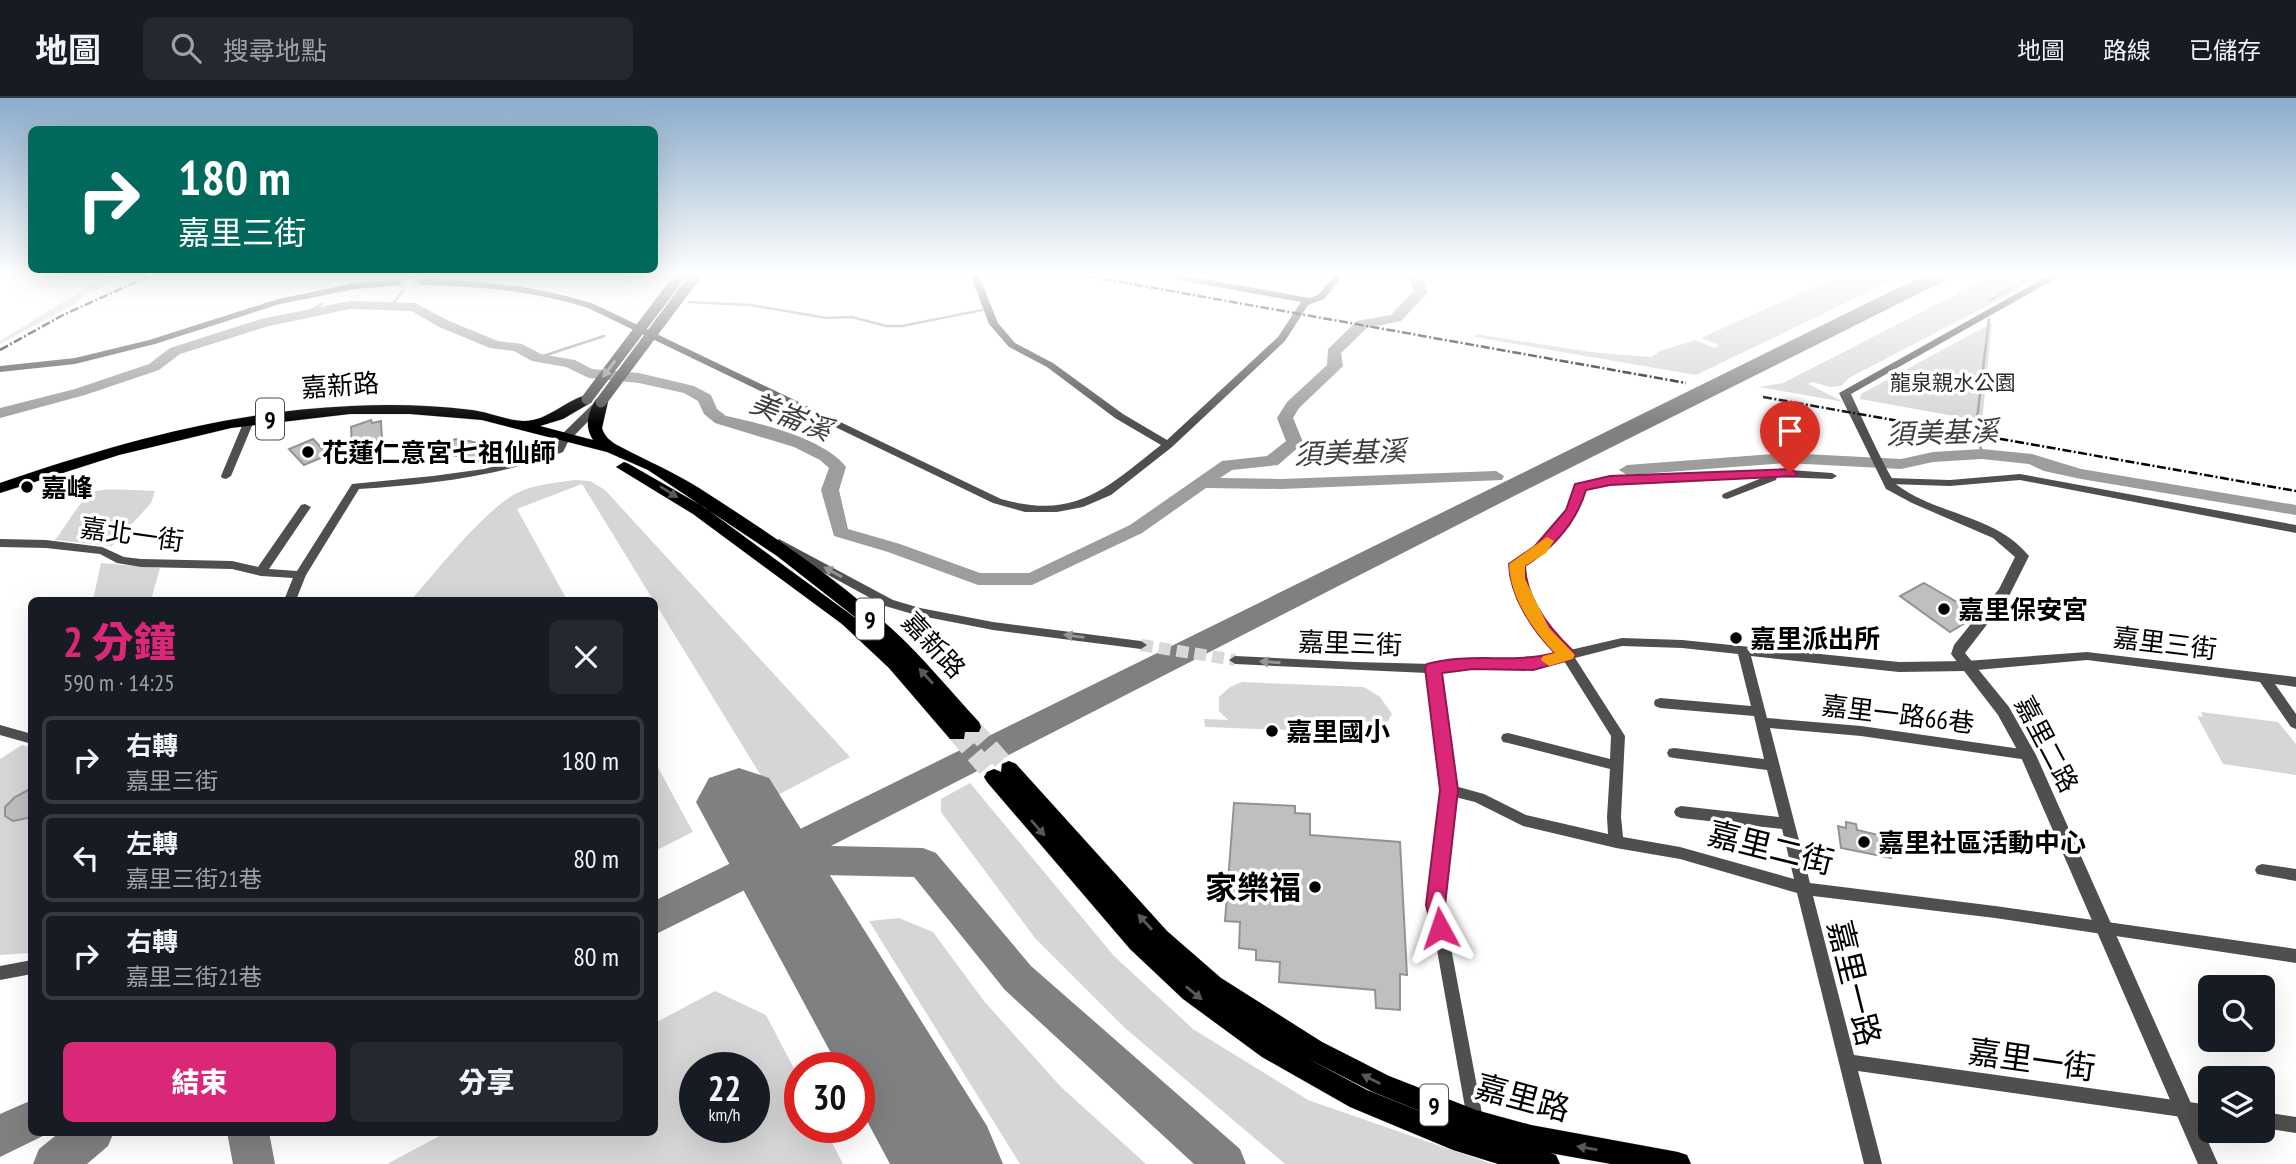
<!DOCTYPE html>
<html lang="zh-TW">
<head>
<meta charset="utf-8">
<style>
	:root { --surface:#171b24; --page:#242831; --text:#f1f3f6; --muted:#9ea1a6; --line:#363941; --accent:#db2777 }
	body { margin:0; font-family:"PT Sans Narrow","Noto Sans TC",sans-serif; background:var(--page); color:var(--text); height:100vh; display:flex; flex-direction:column; font-size:26px; white-space:nowrap }
	* { box-sizing:border-box; margin:0 }
	p { font-size:23px; color:var(--muted) }
	.icon { flex:none; width:38px; height:38px; fill:none; stroke:currentColor; stroke-width:2; stroke-linecap:round; stroke-linejoin:round }
	.map { position:relative; flex:1; overflow:hidden }
	.panel { position:absolute; left:28px; top:499px; width:630px; height:539px; display:flex; flex-direction:column; background:var(--surface); border-radius:10px; box-shadow:0 7px 28px #0002 }
	.panel>* { flex:none }
	.banner { position:absolute; left:28px; top:28px; width:630px; height:147px; border-radius:10px; box-shadow:0 7px 28px #0002; background:#00695c; color:#fff; overflow:hidden }
	.buttons { position:absolute; left:2198px; top:877px; display:grid; gap:14px }
	.buttons a { display:grid; place-items:center; width:77px; height:77px; border-radius:10px; background:var(--surface); box-shadow:0 7px 28px #0002; font-size:35px }
	.speed { position:absolute; left:679px; top:954px; display:flex; gap:14px; font-size:35px; font-weight:700; text-align:center }
	.speed>* { display:grid; place-content:center; width:91px; height:91px; border-radius:50%; background:var(--surface); box-shadow:0 7px 28px #0002; line-height:1 }
	.speed small { font-size:18px; font-weight:400 }
	.speed .limit { border:10px solid #d22; background:#fff; color:#111 }
	.pin { position:absolute; display:grid; place-items:center; width:60px; height:60px; color:#fff; margin:-72px -30px; border-radius:50% 50% 50% 0; rotate:-45deg; box-shadow:0 0 7px #0007 }
	.pin .icon { rotate:45deg }
	.me { position:absolute; width:77px; margin:-38px; rotate:355deg; stroke-linejoin:round; filter:drop-shadow(0 0 5px #0008) }
	.turn { display:flex; align-items:center; gap:24px; height:147px; padding:0 35px; font-size:32px }
	.turn .icon { width:91px; height:91px; stroke-width:2.5 }
	.turn b { display:block; font-size:49px; line-height:60px }
	.round { display:grid; place-items:center; flex:none; width:74px; height:74px; border-radius:10px; background:var(--page) }
	.summary { display:flex; align-items:center; justify-content:space-between; height:119px; padding:0 35px }
	h1 { font-size:42px; font-weight:800; line-height:52px; color:var(--accent) }
	.button { display:flex; gap:14px; margin-top:auto; padding:14px 35px }
	.button a { flex:1; height:80px; border-radius:10px; background:var(--accent); color:#fff; font-size:28px; font-weight:800; line-height:80px; text-align:center }
	.button a+a { background:var(--page); color:var(--text) }
	ul { padding:0; list-style:none }
	li { display:flex; align-items:center; gap:21px; height:88px; margin:0 14px 10px; padding:0 21px; border:4px solid var(--line); border-radius:10px }
	li div { flex:1 }
	li b { display:block; font-size:26px }
	li em { font-style:normal }
	header { display:flex; align-items:center; gap:42px; box-sizing:border-box; height:98px; padding:0 35px; background:var(--surface); border-bottom:2px solid var(--line) }
	header strong { font-size:33px }
	nav { display:flex; gap:38px; margin-inline-start:auto; font-size:24px }
	.search { width:490px; height:63px; background:var(--page); display:flex; align-items:center; gap:18px; box-sizing:border-box; padding:0 24px; border-radius:10px; color:var(--muted); font-size:26px }
	.map>svg:first-child { display:block }
	.green { fill:#d6d6d6; fill-rule:evenodd }
	.lines { fill:none; stroke-linecap:round; stroke-linejoin:round }
	.stream { stroke:#9d9d9d; stroke-width:2.5 }
	.river { fill:#9d9d9d; fill-rule:evenodd }
	.taxiway { fill:#808080; fill-rule:evenodd }
	.runway { fill:#808080; fill-rule:evenodd }
	.building { fill:#bfbfbf; stroke:#939393; stroke-width:2 }
	.minor-tunnel-far1 { stroke:#d9d9d9; stroke-width:10; stroke-dasharray:10 5; stroke-linecap:butt }
	.minor-tunnel { stroke:#d9d9d9; stroke-width:12; stroke-dasharray:12 6; stroke-linecap:butt }
	.primary-tunnel { stroke:#d9d9d9; stroke-width:18; stroke-dasharray:18 9; stroke-linecap:butt }
	.primary-casing { stroke:#dbdbdb; stroke-width:1 }
	.minor { fill:#4f4f4f; fill-rule:evenodd }
	.tertiary { fill:#4f4f4f; fill-rule:evenodd }
	.primary { fill:#000; fill-rule:evenodd }
	.rail { stroke:#000; stroke-width:2.5; stroke-dasharray:9 2.5 2 2.5; stroke-linecap:butt }
	.tertiary-bridge { stroke:#4f4f4f; stroke-width:11 }
	.oneway { fill:#959595 }
	.oneway2 { fill:#595959 }
	.route { fill:#db2777; stroke:#8e194d; stroke-width:2 }
	.slow { fill:#f59e0b }
	.poi-dot { fill:#000; stroke:#fff; stroke-width:2.5 }
	.labels { text-anchor:middle; dominant-baseline:central; stroke-width:7; stroke-linejoin:round; paint-order:stroke }
	.far-park-label { font-size:21px; fill:#2d2d2d; stroke:#fff }
	.shield { fill:#fff; stroke:#4c4c4c; stroke-width:2 }
	.shield-label { font-size:24px; font-weight:bold; fill:#000 }
	.street-label { font-size:26px; fill:#000; stroke:#fff }
	.poi-label { font-size:26px; font-weight:bold; fill:#000; stroke:#fff; text-anchor:start }
	.water-label { font-size:28px; font-style:italic; fill:#3e3e3e; stroke:#fff }
	.near-street-label { font-size:32px; fill:#000; stroke:#fff }
	.near-poi-label { font-size:32px; font-weight:bold; fill:#000; stroke:#fff; text-anchor:end }
</style>
</head>
<body>
<header>
<strong>地圖</strong>
<div class="search"><svg class="icon" aria-label="search" viewBox="0 0 24 24"><circle cx="10" cy="10" r="6"/><path d="M15 15l6 6"/></svg>搜尋地點</div>
<nav><a>地圖</a><a>路線</a><a>已儲存</a></nav>
</header>
<div class="map">
<svg width="2296" height="1066" viewBox="0 0 2296 1066">
	<rect width="100%" height="100%" fill="#fff"/>
	<path class="green" d="M105 178H122C108 187 94 191 80 200L81 203 0 246V243Z
		M1838 178H1901L1696 277 1475 239 1476 236 1590 254 1651 259 1660 253 1695 242 1715 250 1719 247 1701 240Z
		M1992 178H2044L1849 280 1841 288 1830 289 1812 284 1808 286 1844 304 1759 289 1783 285Z
		M1992 225 1982 323 1860 301 1861 296Z
		M575 382 590 383 605 392 850 659 774 699 582 386 517 411 567 502H411C437 473 484 412 517 395 535 386 556 385 575 382Z
		M134 392 155 393 151 405 112 448 55 442C64 431 84 396 93 394 105 390 122 392 134 392Z
		M101 465 160 470 151 502H93Z
		M1242 584 1364 589 1380 599 1392 616 1386 627 1370 635 1205 629 1204 621 1228 622 1219 613V599L1230 589Z
		M2201 614 2278 624 2296 646V677L2223 666 2197 618 2203 619Z
		M22 647 32 650 31 855 0 857V661Z
		M655 664 693 734 655 753H654Z
		M970 685 1114 858 1193 931 1308 1002 1492 1066H1285L1125 930 1035 840 941 714V701Z
		M899 820 933 834 984 903 1060 988 1146 1066H1020L869 823Z
		M715 893 766 917 800 982V1029H824L843 1066H387L447 1034H654L655 925ZM695 970H754V1029H695Z"/>
	<g class="lines">
		<path class="stream" d="M1990 202 2034 178
			M689 204 750 207 827 220 852 219 886 228H902L982 212
			M391 208 404 192
			M304 216 322 206
			M537 260 604 238
			M1976 329 1989 221
			M1978 338 1982 356"/>
		<path class="river" d="M1407 178H1421L1428 194 1401 223 1367 230 1341 255 1343 268 1340 271 1299 310 1293 320 1303 344 1301 347 1278 367 1232 372 1220 380 1281 381 1496 373 1504 378 1502 382 1281 391 1206 390 1142 435 1032 487H978L888 454 834 438 821 392 829 370 820 362 794 349 715 325 704 316 698 303 684 295 639 285 589 280 566 269 532 263 514 253 490 250 439 229 412 213 350 211 269 228 180 256 159 272 85 297 0 320V310L75 291 149 266 170 250 261 221 350 203 415 205 449 223 498 243 522 246 541 256 575 262 592 271 639 275 694 288 711 297 717 311 726 318C760 325 825 341 846 369L839 392 848 431 900 446 980 475H1029L1130 427 1222 363 1267 358 1286 343 1277 320 1287 304 1327 267 1328 251 1357 223 1391 217 1414 193Z
			M1982 351 2032 356 2081 371 2296 407V417L2081 381 2044 373 2029 366 1982 361 1933 364 1901 371 1786 365 1627 377 1619 372 1627 367 1786 355 1901 361 1933 354Z"/>
		<path class="taxiway" d="M1922 178H1950L1946 182 1518 396 831 748 923 750 936 755 1031 868 1240 1051 1246 1066H1194L1005 892 914 779 777 776 654 837V803Z
			M32 1002V1034H48L47 1036 0 1059V1016Z
			M60 1034H114L108 1048 87 1066H33L39 1051Z
			M227 1034H269L275 1066H233Z"/>
		<path class="runway" d="M739 670 769 680 987 1028 1003 1066H890L859 1008V970H839L696 704 709 680Z"/>
	</g>
	<path class="building" d="M371 322 372 325 381 323 383 359 353 366 351 329Z
		M313 341 328 357 304 367 289 351Z
		M455 341 469 343 507 353 491 366 439 354Z
		M1924 485 1957 504 1959 503 1977 514 1970 522 1950 534 1900 498Z
		M32 690V719L13 723 5 718V709L15 699Z
		M1234 705 1295 708V715L1310 716V737L1400 744 1407 877 1400 876V912L1376 910 1375 892 1279 884 1280 864 1256 862V852L1239 850 1240 824 1225 823Z
		M1846 724 1856 726 1857 732 1887 739 1891 760 1841 750 1838 728 1846 730Z"/>
	<g class="lines">
		<path class="minor-tunnel-far1" d="M398 185 421 184"/>
		<path class="minor-tunnel" d="M1141 547 1235 562"/>
		<path class="primary-tunnel" d="M972 629 1009 671
			M957 636 994 679"/>
		<defs>
			<path id="primary" d="M587 297 592 298V304L563 321 540 328 593 342C584 328 588 315 596 301H606L608 304 602 330C604 338 612 345 619 348 647 363 672 373 699 390 766 433 833 477 892 531 923 559 950 593 979 624L981 629 979 634H965L964 641H950L889 570 842 526 693 416 616 369 624 364 629 366 704 409 869 530 777 458 648 372 607 354 482 322 410 316H350L231 330 119 357 0 395V385C113 346 230 313 351 308 391 306 432 307 472 312 489 314 508 323 524 323 548 323 565 302 587 297Z
				M1009 663 1016 666 1167 833 1221 880 1322 944 1389 978 1476 1012 1531 1027 1678 1054 1687 1057 1691 1066H1611L1550 1055 1556 1057 1560 1066H1498L1453 1052 1350 1009 1262 959 1183 901 1130 851 987 684 984 679 987 674 994 671 1001 674 1002 666ZM1307 960 1373 994 1462 1030 1367 992Z"/>
		</defs>
		<use href="#primary" class="primary-casing"/>
		<path class="minor" d="M971 178H979L998 225 1015 245 1053 265 1123 316 1167 342 1278 239 1301 204 1172 181 1168 178H1187L1310 200 1318 197 1334 178H1343L1324 201 1308 207 1285 243 1172 349 1111 397 1083 409 1057 414H1025L993 405 588 210C533 193 478 188 421 187L417 184C425 179 438 182 448 182 498 184 546 191 594 206L1001 401C1076 422 1105 391 1161 347L1115 320 1047 269 1009 249 989 226Z
			M398 182 402 185 401 187 355 191 280 206 155 246 75 266 0 274V268L75 260 149 242 278 201 355 185Z
			M249 320 254 323 231 378 226 381 222 380 221 378 244 323Z
			M565 337 570 340 563 354C497 379 429 386 359 391L306 477 296 502H284L293 480 261 478 232 471 141 469 117 465 100 456 46 450 0 449V441L46 442 102 449 124 459 141 461 232 463 258 469 301 407 305 406 311 409 269 471 297 473 352 386 433 378 484 371 531 359 555 350 561 338Z
			M1790 372 1832 375 1837 378 1832 381 1777 379 1776 382 1727 401 1723 400 1722 398 1723 396 1764 379 1610 385 1585 392 1577 415 1545 454 1523 468C1523 499 1549 531 1570 552L1622 540 1682 542 1899 564 1966 563 2087 554 2296 579V589L2275 586 2296 616V631L2291 629 2260 584 2087 562 1966 573 1899 574 1751 558 1767 620 1861 628 2028 652 2033 653 2035 657 2033 661 2028 662 1861 638 1770 630 1810 785 1995 808 2296 851V865L1995 820 1813 798 1854 957 2210 1007V1023L1858 973 1882 1066H1864L1797 795 1680 761 1616 750 1523 728 1475 704 1455 699 1443 807 1484 1026 1481 1032 1475 1034 1469 1032 1429 807 1442 692 1427 575 1235 566 1229 562 1235 558 1354 564 1433 566 1473 561 1533 562 1558 555 1537 533 1511 481V466L1537 448 1568 412 1576 388 1610 379ZM1622 548 1682 550 1738 556 1751 608 1660 600 1655 602 1654 605 1655 608 1660 610 1754 618 1764 661 1674 650 1669 651 1667 655 1669 659 1674 660 1767 672 1779 719 1681 708 1676 710 1674 714 1676 718 1681 720 1782 731 1794 781 1680 749 1623 739 1621 719 1625 638 1575 560ZM1564 563 1611 638 1610 661 1508 635 1503 636 1501 640 1503 644 1508 645 1610 671 1607 719 1608 736 1526 717 1484 696 1455 688 1440 574 1473 569 1533 570Z
			M2020 376 2296 427V435L2020 382 1950 388 1889 386 1884 383 1889 380 1950 382Z
			M779 441 893 502 920 510 993 524 1141 543 1147 547 1141 551 993 532 916 517 885 508 775 448 773 445Z
			M0 627 32 636V646L0 637Z
			M2262 766 2296 771V783L2257 776 2255 772 2257 768Z
			M32 862V876L0 882V868Z
			M2263 1014 2296 1019V1035L2263 1030Z"/>
		<path class="tertiary" d="M2048 178H2060L1851 296C1858 311 1889 380 1897 387 1937 417 1996 417 2029 458L2009 498 1965 555 2009 609 2036 657 2218 1066H2198L2020 657 1998 617 1951 556 1954 547 1999 491 2015 459 1993 440 1912 405 1886 391 1839 295Z
			M601 301 605 302V306L569 343H561V337L597 302Z"/>
		<use href="#primary" class="primary"/>
		<path class="rail" d="M1087 178 1686 285
			M0 252 63 217 149 178
			M1763 299 2296 393"/>
		<path class="tertiary-bridge" d="M587 301 680 178
			M601 304 695 178"/>
	</g>
	<defs><path id="oneway-solid" d="M-6-.8H1V-3.2L6.5 0L1 3.2V.8H-6Z" transform="scale(1.75)"/></defs>
	<g class="oneway">
		<use href="#oneway-solid" transform="translate(609 271) rotate(127)"/>
		<use href="#oneway-solid" transform="translate(833 474) rotate(-151)"/>
		<use href="#oneway-solid" transform="translate(1074 538) rotate(-173)"/>
		<use href="#oneway-solid" transform="translate(1270 564) rotate(-176)"/>
	</g>
	<g class="oneway2">
		<use href="#oneway-solid" transform="translate(669 394) rotate(32)"/>
		<use href="#oneway-solid" transform="translate(926 578) rotate(-132)"/>
		<use href="#oneway-solid" transform="translate(1038 730) rotate(49)"/>
		<use href="#oneway-solid" transform="translate(1145 824) rotate(-132)"/>
		<use href="#oneway-solid" transform="translate(1194 895) rotate(39)"/>
		<use href="#oneway-solid" transform="translate(1371 981) rotate(-153)"/>
		<use href="#oneway-solid" transform="translate(1587 1050) rotate(-170)"/>
	</g>
	<linearGradient id="sky" x2="0" y2="1"><stop stop-color="#8aabca"/><stop offset="0.54" stop-color="#fff"/><stop offset="1" stop-color="#fff" stop-opacity="0"/></linearGradient>
	<rect width="2296" height="327" fill="url(#sky)"/>
	<path class="route" d="M1790 371 1797 375 1795 378 1610 387 1586 392C1576 425 1553 450 1525 468 1526 501 1550 531 1573 553L1575 557 1573 561 1533 572 1473 571 1442 575 1458 692 1445 807 1450 830 1447 836 1440 839 1433 836 1426 807 1440 692 1425 570 1427 566C1469 554 1513 566 1555 555 1532 532 1510 498 1509 466L1535 448 1566 412 1575 386 1610 378Z"/>
	<path class="slow" d="M1547 439 1554 443 1546 455 1525 468V481L1549 530 1575 557 1573 561 1549 568 1541 562 1543 558 1555 555C1532 532 1510 498 1509 466Z"/>
	<g class="poi-dot">
		<circle cx="308" cy="354" r="7"/>
		<circle cx="27" cy="389" r="7"/>
		<circle cx="1944" cy="511" r="7"/>
		<circle cx="1736" cy="540" r="7"/>
		<circle cx="1272" cy="633" r="7"/>
		<circle cx="1864" cy="744" r="7"/>
		<circle cx="1315" cy="789" r="7"/>
	</g>
	<g class="labels">
		<g class="far-park-label">
			<text x="1953" y="284">龍泉親水公園</text>
		</g>
		<g class="shield">
			<rect x="256" y="300.5" width="28" height="41" rx="5"/>
			<rect x="856" y="500.5" width="28" height="41" rx="5"/>
			<rect x="1420" y="986.5" width="28" height="41" rx="5"/>
		</g>
		<g class="shield-label">
			<text x="270" y="321">9</text>
			<text x="870" y="521">9</text>
			<text x="1434" y="1007">9</text>
		</g>
		<g class="street-label">
			<text transform="translate(340 287) rotate(-4)">嘉新路</text>
			<text transform="translate(132 436) rotate(8)">嘉北一街</text>
			<text transform="translate(1350 545) rotate(2)">嘉里三街</text>
			<text transform="translate(2165 545) rotate(7)">嘉里三街</text>
			<text transform="translate(934 547) rotate(47)">嘉新路</text>
			<text transform="translate(1898 616) rotate(7)">嘉里一路66巷</text>
			<text transform="translate(2047 646) rotate(62)">嘉里二路</text>
		</g>
		<g class="poi-label">
			<text x="322" y="354">花蓮仁意宮七祖仙師</text>
			<text x="41" y="389">嘉峰</text>
			<text x="1958" y="511">嘉里保安宮</text>
			<text x="1750" y="540">嘉里派出所</text>
			<text x="1286" y="633">嘉里國小</text>
			<text x="1878" y="744">嘉里社區活動中心</text>
		</g>
		<g class="water-label">
			<text transform="translate(791 318) rotate(21)">美崙溪</text>
			<text transform="translate(1942 334) rotate(-2)">須美基溪</text>
			<text transform="translate(1350 354) rotate(-2)">須美基溪</text>
		</g>
		<g class="near-street-label">
			<text transform="translate(1771 749) rotate(14)">嘉里二街</text>
			<text transform="translate(1855 885) rotate(76)">嘉里一路</text>
			<text transform="translate(2032 961) rotate(8)">嘉里一街</text>
			<text transform="translate(1523 999) rotate(15)">嘉里路</text>
		</g>
		<g class="near-poi-label">
			<text x="1301" y="789">家樂福</text>
		</g>
	</g>
</svg>
<div class="buttons">
<a><svg class="icon" aria-label="search" viewBox="0 0 24 24"><circle cx="10" cy="10" r="6"/><path d="M15 15l6 6"/></svg></a>
<a><svg class="icon" aria-label="layers" viewBox="0 0 24 24"><path d="M12 4l9 5-9 5-9-5zM3 14l9 5 9-5"/></svg></a>
</div>
<div class="speed"><div>22<small>km/h</small></div><div class="limit">30</div></div>
<div class="pin" style="left:1790px;top:375px;background:#d93025"><svg class="icon" aria-label="arrive" viewBox="0 0 24 24"><path d="M6 21V4h12l-3 4 3 4H6"/></svg></div>
<svg class="me" style="left:1440px;top:830px" viewBox="-20 -20 40 40"><path d="M0-17L14 15 0 8-14 15z" fill="#db2777" stroke="#fff" stroke-width="4"/></svg>
<div class="banner">
<div class="turn"><svg class="icon" aria-label="right" viewBox="0 0 24 24"><path d="M7 20v-9h11M14 6l5 5-5 5"/></svg><div><b>180 m</b>嘉里三街</div></div>
</div>
<section class="panel">
<div class="summary"><div><h1>2 分鐘</h1><p>590 m · 14:25</p></div><a class="round"><svg class="icon" aria-label="close" viewBox="0 0 24 24"><path d="M6 6l12 12M18 6L6 18"/></svg></a></div>
<ul>
<li><svg class="icon" aria-label="right" viewBox="0 0 24 24"><path d="M7 20v-9h11M14 6l5 5-5 5"/></svg><div><b>右轉</b><p>嘉里三街</p></div><em>180 m</em></li>
<li><svg class="icon" aria-label="left" viewBox="0 0 24 24"><path d="M17 20v-9H6M10 6l-5 5 5 5"/></svg><div><b>左轉</b><p>嘉里三街21巷</p></div><em>80 m</em></li>
<li><svg class="icon" aria-label="right" viewBox="0 0 24 24"><path d="M7 20v-9h11M14 6l5 5-5 5"/></svg><div><b>右轉</b><p>嘉里三街21巷</p></div><em>80 m</em></li>
</ul>
<div class="button"><a>結束</a><a>分享</a></div>
</section>
</div>
</body>
</html>
